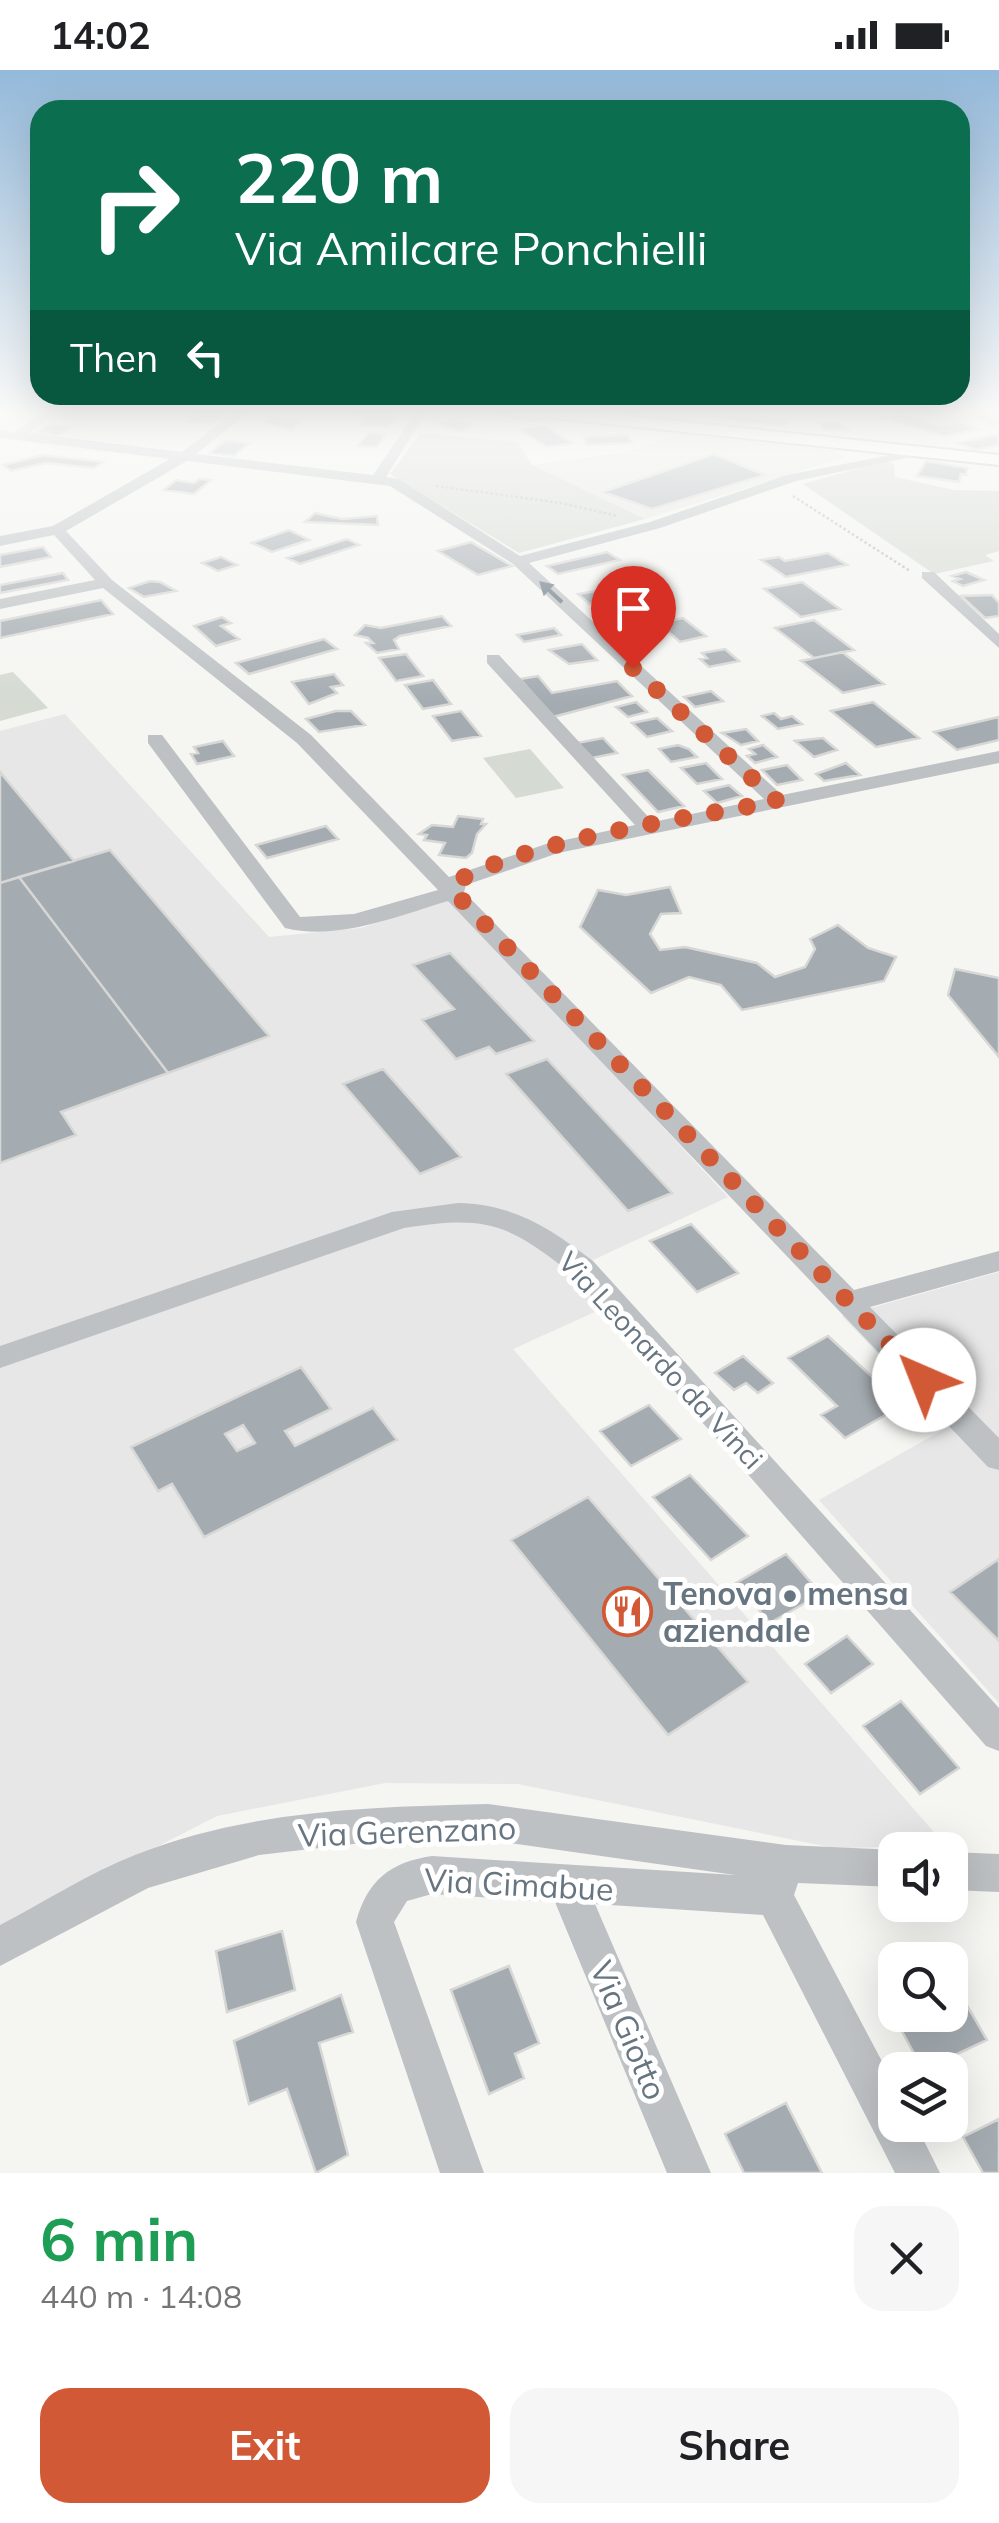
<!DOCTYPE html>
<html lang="en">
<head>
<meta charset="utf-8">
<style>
	:root { --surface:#fff; --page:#f6f6f6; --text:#202124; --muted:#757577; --accent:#d25935 }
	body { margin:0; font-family:Mulish,sans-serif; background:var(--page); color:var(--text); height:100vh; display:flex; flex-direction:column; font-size:38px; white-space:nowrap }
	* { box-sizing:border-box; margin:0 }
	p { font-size:32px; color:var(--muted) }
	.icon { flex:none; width:55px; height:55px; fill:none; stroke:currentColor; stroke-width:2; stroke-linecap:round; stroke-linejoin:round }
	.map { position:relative; height:2103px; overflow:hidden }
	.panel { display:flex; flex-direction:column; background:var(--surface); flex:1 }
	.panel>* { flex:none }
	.top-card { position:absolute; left:30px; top:30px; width:940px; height:305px; border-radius:30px; box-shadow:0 10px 40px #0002; background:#0b6e4f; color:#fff; overflow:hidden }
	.fabs { position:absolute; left:878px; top:1762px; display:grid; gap:20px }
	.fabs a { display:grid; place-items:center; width:90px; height:90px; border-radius:20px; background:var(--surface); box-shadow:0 10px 40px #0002; font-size:50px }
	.pin { position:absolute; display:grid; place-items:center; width:85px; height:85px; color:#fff; margin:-102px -42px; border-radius:50% 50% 50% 0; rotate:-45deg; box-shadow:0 0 10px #0007 }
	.pin .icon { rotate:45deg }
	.me { position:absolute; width:110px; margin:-55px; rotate:316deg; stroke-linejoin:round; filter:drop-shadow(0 0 8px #0008) }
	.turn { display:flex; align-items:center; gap:35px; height:210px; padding:0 40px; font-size:45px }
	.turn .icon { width:130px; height:130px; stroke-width:2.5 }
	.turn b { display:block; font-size:70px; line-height:85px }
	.then { display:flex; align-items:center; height:95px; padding:0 40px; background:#0003; gap:20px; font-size:38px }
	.round { display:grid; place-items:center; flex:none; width:105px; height:105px; border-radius:30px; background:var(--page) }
	.headline { display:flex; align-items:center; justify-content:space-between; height:170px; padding:0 40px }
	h1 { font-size:60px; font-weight:700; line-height:75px; color:#1e9e55 }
	.button { display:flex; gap:20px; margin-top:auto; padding:20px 40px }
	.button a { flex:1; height:115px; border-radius:30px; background:var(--accent); color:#fff; font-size:40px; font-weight:700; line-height:115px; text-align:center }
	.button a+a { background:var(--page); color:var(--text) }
	.status { display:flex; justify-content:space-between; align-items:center; height:70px; padding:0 50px; background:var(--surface); direction:ltr }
	.status svg { height:28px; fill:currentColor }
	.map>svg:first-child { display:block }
	.built { fill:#e6e7e6 }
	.green { fill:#d5dad2 }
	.building { fill:#a5acb1; stroke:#d7d7d5; stroke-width:2.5; fill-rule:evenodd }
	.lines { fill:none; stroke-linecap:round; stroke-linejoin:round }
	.major-casing { stroke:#b0b5b8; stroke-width:4 }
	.path { stroke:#b7babc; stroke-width:2.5; stroke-dasharray:2.5 2.5; stroke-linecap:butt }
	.minor { fill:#bdc1c4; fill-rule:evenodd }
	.major { fill:#fff; fill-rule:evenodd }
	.oneway { fill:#677580 }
	.route { stroke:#d25935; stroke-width:18; stroke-dasharray:0 32.4 }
	.labels { text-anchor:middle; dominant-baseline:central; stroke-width:10; stroke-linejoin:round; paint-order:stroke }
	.street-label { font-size:28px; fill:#677580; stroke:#fff }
	.near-poi-label { font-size:32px; font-weight:bold; fill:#677580; stroke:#fff; text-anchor:start }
	.near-street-label { font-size:32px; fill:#677580; stroke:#fff }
</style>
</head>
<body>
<div class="status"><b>14:02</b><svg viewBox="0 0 49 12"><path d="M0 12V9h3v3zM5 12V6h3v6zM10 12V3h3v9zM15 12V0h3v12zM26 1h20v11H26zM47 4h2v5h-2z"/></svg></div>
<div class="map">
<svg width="999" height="2103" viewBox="0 0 999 2103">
	<rect width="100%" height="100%" fill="#f5f5f2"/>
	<path class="built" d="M680 364 833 380 846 387 645 449 531 395 627 382Z
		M65 644 269 867 361 858 451 829 728 1127 576 1198 608 1236 513 1279 946 1776 834 1778 518 1714 385 1713 217 1746 0 1857V661Z
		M999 1202V1633L819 1430 948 1357 842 1246Z"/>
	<path class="green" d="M421 363 518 372 532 395 645 449 519 483 390 404Z
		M884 391 894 394 895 407 954 420 999 421V481L985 485 994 491 934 504 803 414Z
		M13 602 48 638 0 651V605Z
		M530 679 564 718 516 728 483 688Z"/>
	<path class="building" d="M354 339 390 341 386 346 400 347 387 357 360 356 364 349 350 345Z
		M987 339 999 344V355L992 357 963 340Z
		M197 343 223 345 213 354 187 351Z
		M902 343 942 356 961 352 979 359 944 366 882 348Z
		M728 345H734L788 350 785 357 725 350Z
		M270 347 302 350 291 360 263 352Z
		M452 348 476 355 460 361 435 354Z
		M838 351 849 360H824L818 352Z
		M48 354 73 357 58 366 37 362Z
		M543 355 572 373 547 377 519 359Z
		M368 363 386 364 377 377 358 376Z
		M999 364V375L975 380 958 373Z
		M628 365 632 373 587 375 584 367Z
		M225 371 249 373 234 386 210 383Z
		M714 384 765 405 652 439 603 422Z
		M43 385 103 392 94 398 46 393 11 401 3 395Z
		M926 391 967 398 966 405 961 404 959 412 917 406Z
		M199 409 211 410 194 424 164 420 176 410 194 413Z
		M315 443 342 449 377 446 378 455 305 452Z
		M289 460 309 470 272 482 252 473Z
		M347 469 359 475 300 494 287 488Z
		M471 472 512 496 478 505 438 481Z
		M43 477 51 487 0 497V485Z
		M607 482 620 490 558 504 547 496Z
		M828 483 847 495 786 507 761 490 779 487 785 491Z
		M221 487 237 495 218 501 202 493Z
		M966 502 984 510 963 516 953 511 960 509 952 506Z
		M63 503 68 510 0 523V515Z
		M150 511 160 512 176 521 144 527 129 518Z
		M648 512 660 522 589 534 578 524Z
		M802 512 840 539 801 547 764 519Z
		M992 525 999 533V546L985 548 961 526Z
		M101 530 113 544 0 568V551Z
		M635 537 643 544 613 550 605 543Z
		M442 546 451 556 400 566 394 570 399 579 377 583 366 573H373L368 568 355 565 365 555 381 558Z
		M222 547 231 553 221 556 239 569 216 576 194 556Z
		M683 548 706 566 680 572 658 553Z
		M814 550 854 580 814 588 775 558Z
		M554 558 561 565 524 572 517 565Z
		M324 569 337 579 249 604 236 593Z
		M582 574 597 590 569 594 549 580Z
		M725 579 739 591 709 597 700 589 707 588 702 583Z
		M842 582 884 614 843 623 801 591Z
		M406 584 423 606 396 611 379 588Z
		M334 604 343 615 331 617 337 623 309 634 292 612Z
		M538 606 552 623 617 611 632 626 553 647 520 609Z
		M433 610 451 634 423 639 405 615Z
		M711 621 723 631 695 637 684 627Z
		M636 632 647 642 628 647 616 637Z
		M873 632 919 668 876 677 831 641Z
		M336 641H351L365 655 319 662 306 649Z
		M461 641 481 666 452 671 433 646Z
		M774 643 781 649 792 646 802 654 778 659 762 646Z
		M999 647V670L957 680 934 662Z
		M657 648 672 661 647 667 632 653Z
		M746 659 758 671 741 675 722 663Z
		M603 668 617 683 592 688 577 673Z
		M823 668 837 680 814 687 795 671Z
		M223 671 234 686 197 694 191 684 198 683 194 677Z
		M678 675 689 679 697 687 671 692 659 679Z
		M763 675 777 687 755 693 747 686 755 684 749 679Z
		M706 693 722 709 697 714 681 698Z
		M846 693 860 705 824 711 816 704Z
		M787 695 802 710 777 715 762 700Z
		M648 700 684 736 658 742 623 705Z
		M0 702 74 791 0 813Z
		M729 715 742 726 717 733 704 721Z
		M458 746 483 749 481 754H486L477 764 472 783 466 788 439 785 445 773 424 770 427 765 419 764 432 755 453 757Z
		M326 756 338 769 267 788 256 775Z
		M110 780 269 966 168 1003 19 807Z
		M19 807 168 1003 61 1042 76 1065 0 1093V813Z
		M670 817 681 843 661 844 650 864 660 880 685 877 757 893 775 907 805 897 815 879 810 869 838 855 868 878 896 887 884 911 742 940 721 915 689 907 651 923 580 857 598 820 626 825Z
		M450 883 534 971 496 984 489 977 456 989 422 950 454 939 413 895Z
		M955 899 999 908V987L948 925Z
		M547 989 672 1123 628 1141 506 1004Z
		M383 999 461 1087 420 1104 343 1014Z
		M691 1154 738 1203 697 1222 650 1171Z
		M828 1266 903 1335 845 1368 821 1345 837 1336 788 1288Z
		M743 1286 773 1313 758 1323 746 1313 734 1320 715 1303Z
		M301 1297 331 1339 285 1361 295 1376 373 1338 397 1370 204 1467 172 1414 158 1421 131 1377ZM243 1355 255 1373 237 1381 225 1364Z
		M649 1335 681 1369 631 1396 600 1361Z
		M690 1405 748 1466 711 1490 653 1427Z
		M588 1427 748 1612 668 1665 511 1470Z
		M786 1484 821 1524 770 1553 736 1513Z
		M999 1489V1571L950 1522Z
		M847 1566 873 1594 831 1623 805 1594Z
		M901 1631 959 1698 920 1724 863 1656Z
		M282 1861 295 1920 227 1942 216 1881Z
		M509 1896 539 1973 515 1984 524 2008 489 2024 451 1920Z
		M950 1906 987 1970 923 2000 879 1919 895 1911V1945H950Z
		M341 1925 353 1962 319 1973 348 2085 316 2103 287 2019 249 2034 234 1971Z
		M786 2033 822 2103H744L725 2064Z
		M999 2049V2103H983L963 2067Z"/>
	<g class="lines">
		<defs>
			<path id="major" d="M477 339H560L999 385V395L543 347 536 350Z"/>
		</defs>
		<use href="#major" class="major-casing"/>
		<path class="path" d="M436 416 561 433 618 446
			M793 426 910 501"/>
		<path class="minor" d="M48 339H62L29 363 182 382 239 339H253L196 384 373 405 418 339H428L386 407 399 409 520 486 650 452 787 405 911 381V387L796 411 660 458 529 493 782 725 999 681V693L558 783 466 815 464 822 854 1220 999 1181V1201L870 1237 999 1368V1400L988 1397 448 831C397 846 339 871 285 858L148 673V665H162L300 847 354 844 438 820 297 673 103 518 0 539V529L95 510 54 465 0 476V466L53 456 170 389 0 368V360L14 362ZM187 391 390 416 513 494 764 729 653 752 499 585H487V593L635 755 546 774 449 807 311 665 112 510 66 461Z
			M922 502H934L999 564V578L922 508Z
			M458 1133C513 1134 550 1158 593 1191L999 1638V1681L986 1676 573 1205C508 1153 487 1145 404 1158L0 1298V1276L392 1142Z
			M488 1734 786 1775 897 1780 895 1817 798 1813 794 1825 895 2016V2055H916L940 2103H895L763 1845 595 1834 711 2103H667L555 1832 432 1824 407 1831 394 1852 484 2103H440L356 1852C367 1811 390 1792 432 1786L735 1805 488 1770 362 1773 259 1785 148 1818 0 1896V1855C44 1832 89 1803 135 1785 248 1740 369 1737 488 1734Z
			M950 1782 999 1784V1822L950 1820Z"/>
		<use href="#major" class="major"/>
	</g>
	<defs><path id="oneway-solid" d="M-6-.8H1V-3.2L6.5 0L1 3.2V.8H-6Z" transform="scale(2.5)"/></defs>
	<use class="oneway" href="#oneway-solid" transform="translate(551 522) rotate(-137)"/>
	<linearGradient id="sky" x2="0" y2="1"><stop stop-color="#94b9da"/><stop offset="0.54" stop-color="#fafaf9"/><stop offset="1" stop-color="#fafaf9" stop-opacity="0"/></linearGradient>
	<rect width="999" height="633" fill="url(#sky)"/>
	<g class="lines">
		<path class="route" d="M633 598 777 731C686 749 536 768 457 811L454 822 924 1310"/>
	</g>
	<defs>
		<symbol id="restaurant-ring" viewBox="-11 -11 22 22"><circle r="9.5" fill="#fff" stroke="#d25935" stroke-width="1.5"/><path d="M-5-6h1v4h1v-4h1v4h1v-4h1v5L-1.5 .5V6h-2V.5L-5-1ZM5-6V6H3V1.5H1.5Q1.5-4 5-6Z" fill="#d25935"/></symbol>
	</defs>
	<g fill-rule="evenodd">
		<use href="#restaurant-ring" x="600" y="1514" width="55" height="55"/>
	</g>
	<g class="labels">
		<g class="street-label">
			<text transform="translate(661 1290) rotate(47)">Via Leonardo da Vinci</text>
		</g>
		<g class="near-poi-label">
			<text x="663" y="1523">Tenova • mensa<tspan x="663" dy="37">aziendale</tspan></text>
		</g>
		<g class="near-street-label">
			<text transform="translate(407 1761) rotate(-2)">Via Gerenzano</text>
			<text transform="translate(519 1814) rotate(3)">Via Cimabue</text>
			<text transform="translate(629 1960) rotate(67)">Via Giotto</text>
		</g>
	</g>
</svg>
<div class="fabs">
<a><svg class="icon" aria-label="sound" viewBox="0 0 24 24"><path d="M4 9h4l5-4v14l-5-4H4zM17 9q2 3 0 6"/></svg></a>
<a><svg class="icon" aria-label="search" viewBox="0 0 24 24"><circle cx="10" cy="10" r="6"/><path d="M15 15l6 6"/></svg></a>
<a><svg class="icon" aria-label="layers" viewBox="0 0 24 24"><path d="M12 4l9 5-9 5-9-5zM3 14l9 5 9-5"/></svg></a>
</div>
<div class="pin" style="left:633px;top:598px;background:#d93025"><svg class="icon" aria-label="arrive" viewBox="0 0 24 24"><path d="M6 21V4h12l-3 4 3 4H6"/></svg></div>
<svg class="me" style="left:924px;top:1310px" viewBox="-20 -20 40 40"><circle r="19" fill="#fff"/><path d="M0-13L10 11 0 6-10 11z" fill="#d25935"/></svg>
<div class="top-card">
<div class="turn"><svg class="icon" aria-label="right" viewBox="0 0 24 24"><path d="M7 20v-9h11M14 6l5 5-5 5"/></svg><div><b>220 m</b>Via Amilcare Ponchielli</div></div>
<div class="then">Then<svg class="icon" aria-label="left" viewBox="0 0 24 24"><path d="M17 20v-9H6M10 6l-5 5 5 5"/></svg></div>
</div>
</div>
<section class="panel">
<div class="headline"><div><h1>6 min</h1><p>440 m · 14:08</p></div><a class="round"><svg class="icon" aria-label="close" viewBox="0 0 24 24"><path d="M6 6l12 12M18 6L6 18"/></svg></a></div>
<div class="button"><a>Exit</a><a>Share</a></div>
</section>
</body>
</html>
